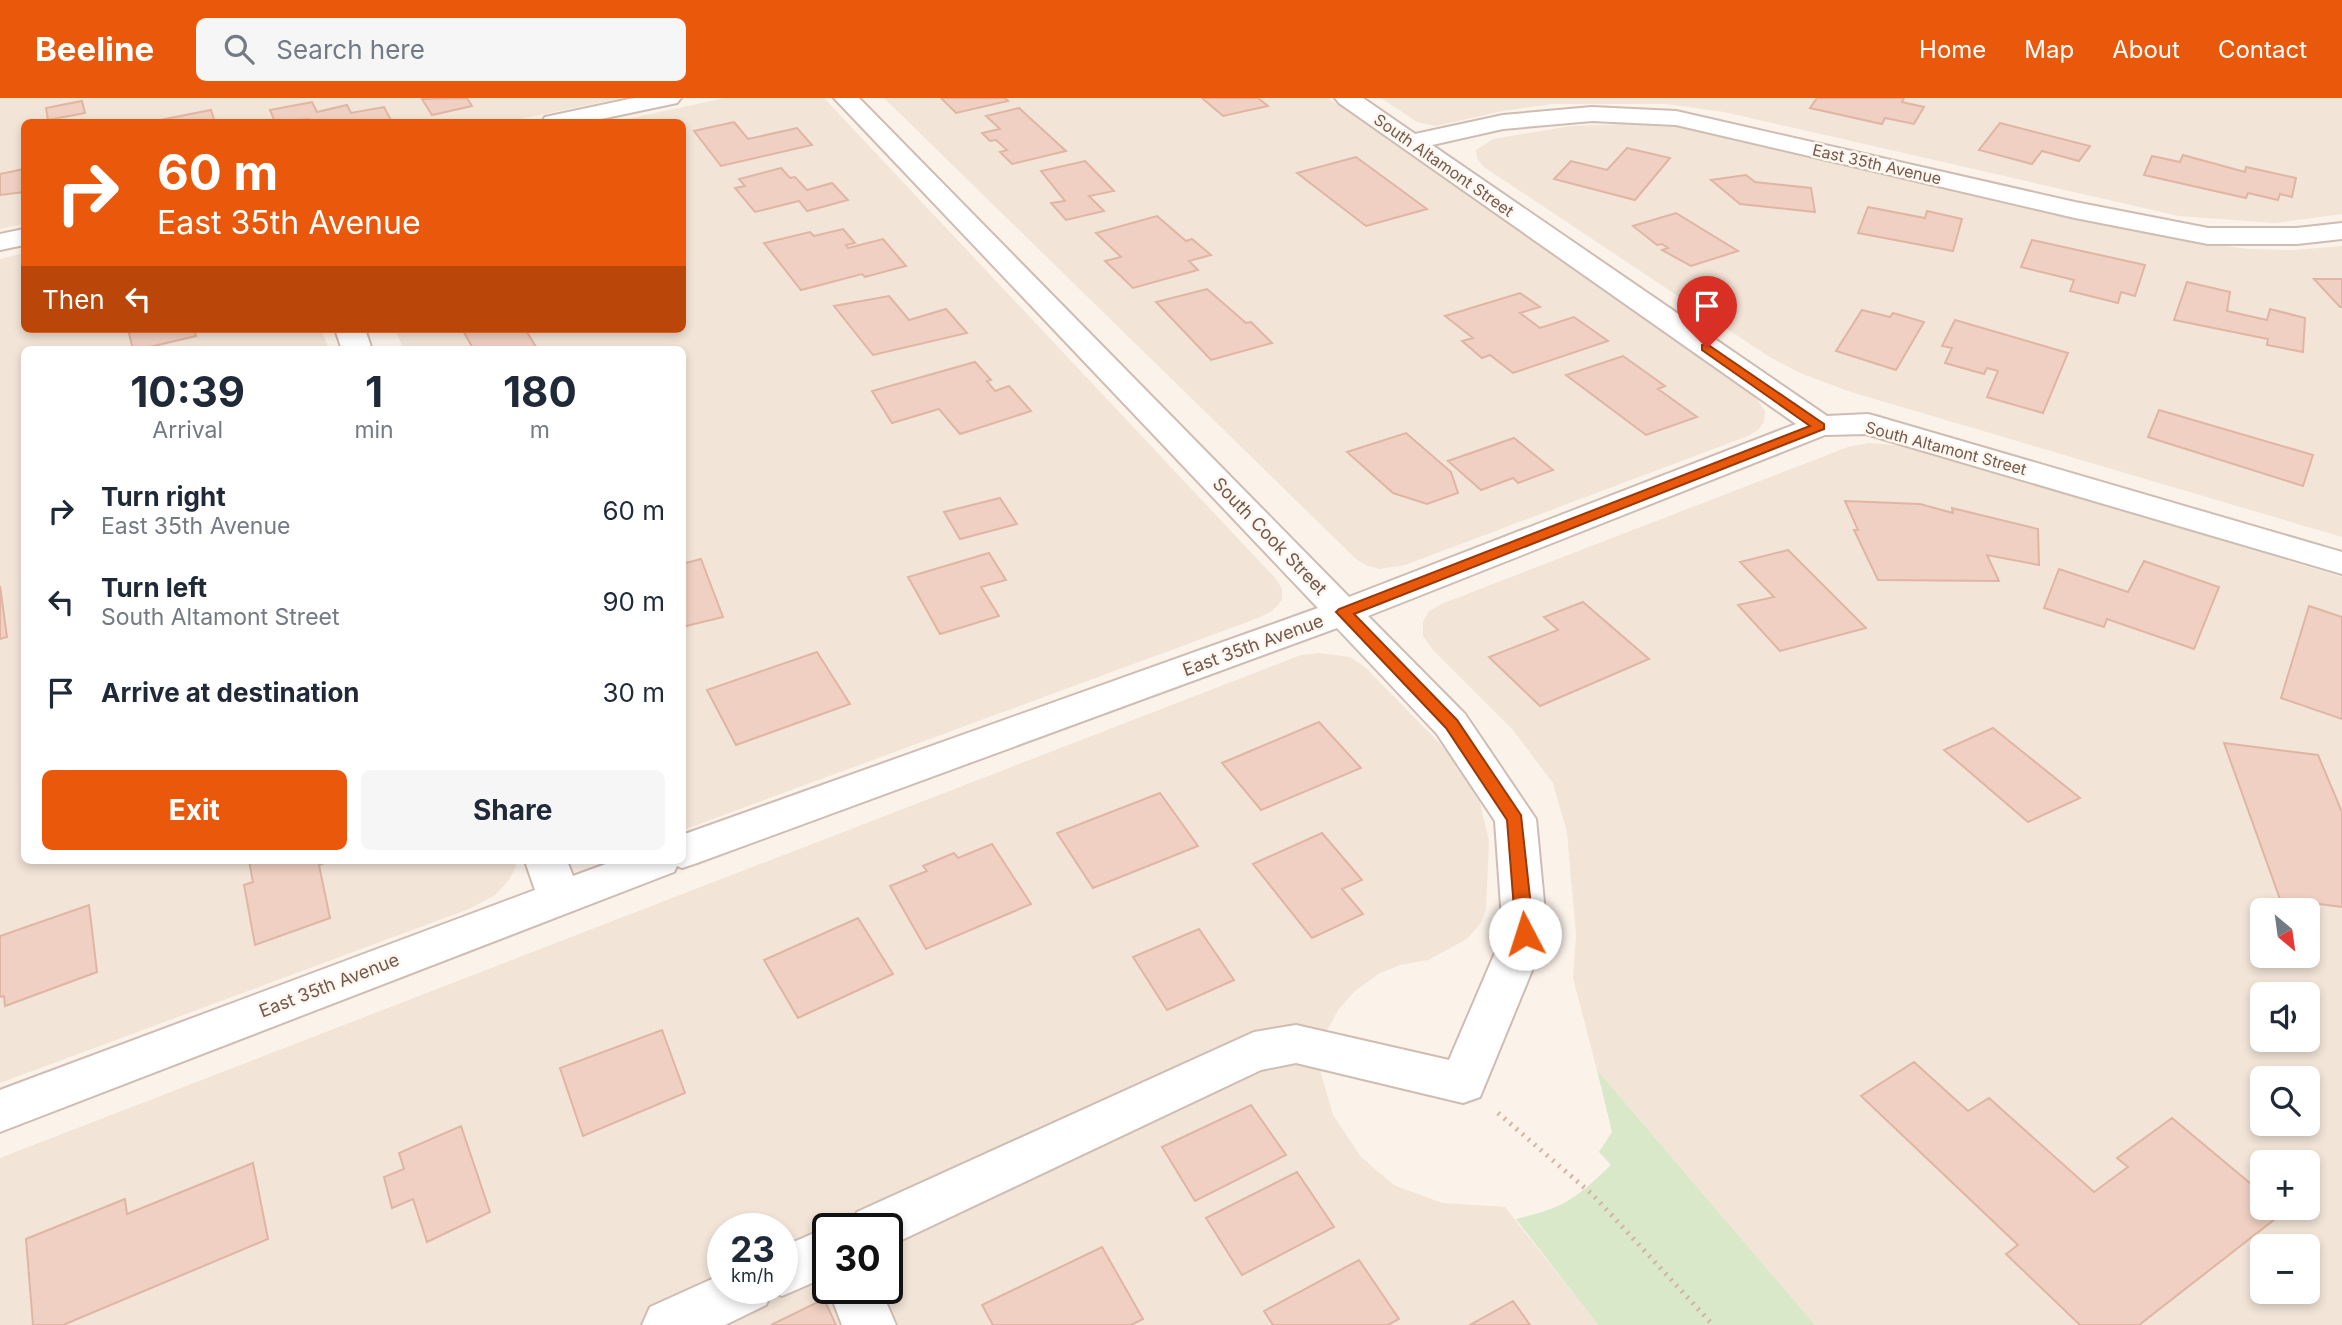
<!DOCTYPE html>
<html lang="en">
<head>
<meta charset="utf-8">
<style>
	:root { --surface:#fff; --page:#f6f6f7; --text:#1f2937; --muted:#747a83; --accent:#ea580c }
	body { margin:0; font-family:Inter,sans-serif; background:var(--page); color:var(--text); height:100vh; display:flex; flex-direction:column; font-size:26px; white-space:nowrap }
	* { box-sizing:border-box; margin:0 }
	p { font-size:23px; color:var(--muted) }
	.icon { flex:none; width:38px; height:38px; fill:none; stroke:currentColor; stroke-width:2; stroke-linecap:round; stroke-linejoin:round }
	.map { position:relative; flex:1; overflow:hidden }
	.side { position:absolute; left:21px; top:248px; width:665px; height:518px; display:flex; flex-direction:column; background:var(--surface); border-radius:10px; box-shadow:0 4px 10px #0003 }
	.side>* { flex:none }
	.top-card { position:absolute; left:21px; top:21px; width:665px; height:214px; border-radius:10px; box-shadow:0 4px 10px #0003; background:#ea580c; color:#fff; overflow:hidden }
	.needle { width:46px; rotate:151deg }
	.fabs { position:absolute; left:2250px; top:800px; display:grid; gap:14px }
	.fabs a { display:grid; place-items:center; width:70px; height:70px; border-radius:10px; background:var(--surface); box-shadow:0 4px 10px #0003; font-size:35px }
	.speed { position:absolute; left:707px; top:1115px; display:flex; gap:14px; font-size:35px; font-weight:700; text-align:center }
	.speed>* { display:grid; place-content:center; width:91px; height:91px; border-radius:50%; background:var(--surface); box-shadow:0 4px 10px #0003; line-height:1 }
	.speed small { font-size:18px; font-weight:400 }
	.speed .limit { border:4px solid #111; border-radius:10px; background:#fff; color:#111 }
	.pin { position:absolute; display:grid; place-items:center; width:60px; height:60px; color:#fff; margin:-72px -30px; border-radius:50% 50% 50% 0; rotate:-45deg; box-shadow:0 0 7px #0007 }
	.pin .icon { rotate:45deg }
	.me { position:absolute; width:77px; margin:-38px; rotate:355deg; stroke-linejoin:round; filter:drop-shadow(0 0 5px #0008) }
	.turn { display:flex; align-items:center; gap:24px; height:147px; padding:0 21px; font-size:32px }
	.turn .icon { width:91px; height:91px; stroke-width:2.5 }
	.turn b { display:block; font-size:49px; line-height:60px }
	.then { display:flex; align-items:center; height:66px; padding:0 21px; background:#0003; gap:14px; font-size:26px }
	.eta { display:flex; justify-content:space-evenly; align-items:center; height:119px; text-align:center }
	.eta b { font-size:42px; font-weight:700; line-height:49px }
	.action { display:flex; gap:14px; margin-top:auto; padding:14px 21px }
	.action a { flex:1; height:80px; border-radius:10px; background:var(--accent); color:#fff; font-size:28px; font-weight:700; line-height:80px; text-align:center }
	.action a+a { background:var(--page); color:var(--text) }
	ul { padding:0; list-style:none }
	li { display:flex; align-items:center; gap:21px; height:91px; padding:0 21px }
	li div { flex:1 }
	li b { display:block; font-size:26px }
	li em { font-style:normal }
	header { display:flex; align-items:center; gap:42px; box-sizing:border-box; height:98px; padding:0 35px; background:var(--accent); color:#fff }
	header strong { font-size:33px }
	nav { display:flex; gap:38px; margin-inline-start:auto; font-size:24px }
	.search { width:490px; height:63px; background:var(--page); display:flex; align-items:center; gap:18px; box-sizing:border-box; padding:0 24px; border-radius:10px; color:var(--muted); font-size:26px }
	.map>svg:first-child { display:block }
	.residential { fill:#f2e4d7; fill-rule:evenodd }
	.green { fill:#d8e8c8 }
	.building { fill:#efd0c2; stroke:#e0b5a3; stroke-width:2 }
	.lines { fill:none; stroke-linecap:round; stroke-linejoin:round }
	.minor-casing { stroke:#cfbcb2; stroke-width:4 }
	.path { stroke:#d4b3a5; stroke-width:5; stroke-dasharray:2 6; stroke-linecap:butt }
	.minor { fill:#fff; fill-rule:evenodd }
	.route { fill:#ea580c; stroke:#983908; stroke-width:2 }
	.labels { text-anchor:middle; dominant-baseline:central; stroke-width:5; stroke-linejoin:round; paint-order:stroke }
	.far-street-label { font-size:16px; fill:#74584e; stroke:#fef7ef }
	.street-label { font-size:18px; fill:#74584e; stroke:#fef7ef }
</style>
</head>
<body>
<header>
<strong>Beeline</strong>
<div class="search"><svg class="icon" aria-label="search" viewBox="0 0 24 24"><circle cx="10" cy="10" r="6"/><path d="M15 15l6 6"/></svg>Search here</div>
<nav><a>Home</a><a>Map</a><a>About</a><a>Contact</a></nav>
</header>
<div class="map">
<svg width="2342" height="1227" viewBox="0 0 2342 1227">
	<rect width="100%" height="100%" fill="#fbf2e9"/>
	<path class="residential" d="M0 0H622L506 24H24V126L0 131Z
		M725 0H824L1276 481 1282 491V502L1272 513 1258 520 683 732 682 252H404L395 231H682V24H613Z
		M884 0H1328L1754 297 1765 313 1764 324 1758 332 1748 338 1405 467 1380 471 1366 467 1356 461Z
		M1381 0H2342V116L2275 125 2179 118 1724 14 1666 6H1552L1502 13 1436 28 1417 24Z
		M1627 26 1685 29 1744 40 2192 144 2248 151 2293 152 2342 148V439L1851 294 1800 275 1768 258 1484 69 1477 60 1476 52 1493 41 1571 28Z
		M24 155V231H321L329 252H24V763H515L516 768 509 782 495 797 469 811 0 985V161Z
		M1868 345 1908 348 2342 479V1227H1815L1597 972 1573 880 1576 837 1567 734 1553 685 1513 632 1432 551 1423 538V524L1429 513 1444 505 1848 349ZM2263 812H2308V858H2263ZM2263 896H2308V942H2263ZM2263 980H2308V1026H2263ZM2263 1064H2308V1110H2263ZM2263 1148H2308V1194H2263Z
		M1319 555 1350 559 1365 569 1449 655 1477 692 1489 743 1486 811 1481 825 1467 841 1428 862 1400 867 1380 875 1355 893 1338 912 1324 938 1320 972 1333 1017 1361 1059 1394 1087 1442 1105 1505 1109 1598 1227H0V1060L1301 557ZM723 1130H782V1190H723ZM828 1130H887V1190H828Z"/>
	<path class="green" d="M1597 972 1815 1227H1598L1516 1121C1566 1109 1574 1102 1611 1067L1599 1054 1612 1034Z"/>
	<path class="building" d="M467 0 472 8 432 17 422 1Z
		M941 0H1005L1008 3 956 15Z
		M1202 0H1258L1268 8 1223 18Z
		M1817 0H1904L1902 4 1924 9 1914 26 1885 20 1882 26 1810 10Z
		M82 3 85 15 48 22 46 10Z
		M312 4 317 14 347 7 351 15 384 9 392 24H308H311L309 21 275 24 270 12Z
		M1019 10 1066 53 1012 66 1000 54 1007 52 996 42 990 43 982 35 1000 31 986 18Z
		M211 12 215 24H150Z
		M734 24 748 41 797 30 812 47 721 68 694 33Z
		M2000 25 2090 48 2079 63 2042 53 2032 66 1979 52Z
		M1627 50 1670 60 1635 102 1554 81 1571 63 1607 72Z
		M2183 57 2245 74 2246 69 2296 80 2292 99 2280 96 2278 102 2248 95 2246 100 2144 77 2152 58 2180 64Z
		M1356 59 1427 111 1366 128 1297 75Z
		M1085 63 1114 93 1089 98 1104 113 1066 122 1051 105 1065 103 1041 73Z
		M781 70 790 80 795 79 807 92 832 85 848 102 807 113 799 103 755 114 735 90 745 88 739 81Z
		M24 71V94L0 97V76Z
		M1746 77 1755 84 1811 90 1815 114 1740 106 1711 82Z
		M1868 109 1925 120 1927 113 1962 121 1953 153 1858 135Z
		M1676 115 1738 153 1691 168 1662 152 1668 150 1662 146 1657 147 1633 128Z
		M1157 118 1186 143 1192 141 1211 157 1189 163 1198 172 1133 190 1105 163 1121 159 1096 135Z
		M843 131 855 145 846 147 848 150 883 141 906 168 865 179 862 176 801 192 764 145 810 134 814 138Z
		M2032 142 2145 167 2135 198 2121 194 2118 205 2070 193 2074 182 2021 169Z
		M2314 181H2342V209H2340Z
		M2187 184 2230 194 2227 213 2267 222 2270 211 2305 220 2303 254 2267 247 2268 241 2174 222Z
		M1207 191 1246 225 1251 224 1272 245 1211 262 1156 204Z
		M1520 195 1540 209 1520 215 1540 230 1574 219 1608 243 1513 275 1490 257 1482 260 1462 243 1473 240 1445 218Z
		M889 198 909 222 946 211 967 235 873 257 834 208Z
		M1862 212 1890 219 1893 215 1924 224 1896 272 1836 253Z
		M1955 222 2068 255 2043 315 1987 299 1998 273 1987 270 1984 276 1945 265 1952 250 1942 248Z
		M128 231H209L195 234 196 238 137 252H133Z
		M462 231H525L538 252H474Z
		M1623 258 1665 288 1658 291 1697 319 1646 337 1566 277Z
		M975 264 991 282 987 283 995 293 1009 288 1031 313 960 336 939 311 892 325 872 293Z
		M2159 312 2313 357 2303 388 2148 339Z
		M1406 335 1451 374 1458 395 1427 406 1393 395 1347 354Z
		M1514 340 1553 372 1518 385 1513 380 1481 392 1448 363Z
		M1000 400 1017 426 960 441 944 414Z
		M1845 403 1920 406 1953 415 1952 410 2038 431 2039 467 1987 457 1999 483 1878 482 1854 432H1858Z
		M1788 452 1866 530 1780 553 1738 507 1774 499 1740 464Z
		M989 455 1006 482 981 489 999 518 940 536 908 479Z
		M701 461 723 519 682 529V466Z
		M2144 463 2219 489 2194 551 2107 521 2104 529 2044 510 2059 471 2128 494Z
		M0 488 7 539 0 541Z
		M1583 504 1649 561 1540 608 1489 559 1558 532 1544 519Z
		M2309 508 2342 519V621L2281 600Z
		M817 554 850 606 736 647 707 592Z
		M1319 624 1361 670 1261 712 1222 665Z
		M1993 630 2080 700 2028 724 1944 652Z
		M2224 645 2318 657 2342 714V809L2280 801Z
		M1160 695 1198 748 1093 790 1057 735Z
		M1322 735 1362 782 1342 791 1363 816 1312 840 1253 766Z
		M992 746 1031 806 926 851 890 788 927 773 923 768 954 755 958 760Z
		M249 763H330L319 767 330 820 255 847 244 787 253 784Z
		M89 807 97 874 5 908 4 898 0 899V838Z
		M858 820 893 876 798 920 764 862Z
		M1199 831 1234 882 1167 912 1133 859Z
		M662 932 685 995 583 1038 560 970Z
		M1914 964 1968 1013 1989 1000 2094 1094 2128 1069 2117 1060 2172 1020 2263 1096V1110H2278L2284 1114 2139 1227H2080L2006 1156 2018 1147 1861 998Z
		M1251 1007 1286 1057 1195 1103 1162 1049Z
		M461 1028 490 1114 427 1144 413 1101 392 1110 384 1079 404 1071 399 1055Z
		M253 1065 268 1141 63 1227H33L26 1141 125 1101 127 1116Z
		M1297 1074 1334 1129 1242 1177 1206 1120Z
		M1102 1149 1143 1221 1131 1227H993L982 1207Z
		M1359 1162 1399 1221 1388 1227H1273L1264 1213Z
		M824 1201 836 1227H771Z
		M1513 1203 1530 1227H1470Z"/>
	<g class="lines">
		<defs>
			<path id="minor" d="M634 0H681L677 5 587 24H542L545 19Z
				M834 0H859L1349 499 1796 326 1339 5 1335 0H1363L1415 36 1503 17 1592 9 1676 13 2075 104 2208 130H2297L2342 125V141L2297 146H2208L2075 120 1676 27 1592 23 1503 31 1432 47 1827 318 1868 316 1879 319 2342 454V476L1866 336 1825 337 1368 518 1465 616 1536 721 1547 836 1480 999 1463 1005 1296 965 1261 972 887 1149V1130H850L857 1114 1254 934 1296 927 1449 962 1503 836 1495 723 1437 636 1337 530 697 765 682 770 677 768 674 774 0 1034V992L535 792 525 763H567L573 778 614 763H682V737L1318 510Z
				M24 131V147L0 152V136Z
				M335 231H365L372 252H342Z
				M828 1129 831 1130H828V1178L782 1198 772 1194 766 1207 725 1227H642L650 1209 723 1176V1190H782V1149Z
				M828 1190H880L896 1227H842Z"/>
		</defs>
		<use href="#minor" class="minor-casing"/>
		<path class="path" d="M1498 1015 1593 1097 1713 1227"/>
		<use href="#minor" class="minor"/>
	</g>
	<path class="route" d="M1707 246 1824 326V331L1354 516 1457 622 1521 717 1534 836 1531 841H1519L1516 836 1507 722 1446 630 1336 514 1339 511 1810 328 1702 252V247Z"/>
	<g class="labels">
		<g class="far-street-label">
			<text transform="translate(1877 66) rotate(13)">East 35th Avenue</text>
			<text transform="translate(1444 67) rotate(35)">South Altamont Street</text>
			<text transform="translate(1946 350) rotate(15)">South Altamont Street</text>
		</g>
		<g class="street-label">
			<text transform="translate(1270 438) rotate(46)">South Cook Street</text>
			<text transform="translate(1253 547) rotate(-20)">East 35th Avenue</text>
			<text transform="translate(329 887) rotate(-21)">East 35th Avenue</text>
		</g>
	</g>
</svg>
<div class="fabs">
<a><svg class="needle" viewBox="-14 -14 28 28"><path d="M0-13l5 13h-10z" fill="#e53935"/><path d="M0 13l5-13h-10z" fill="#747a83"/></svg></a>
<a><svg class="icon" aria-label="sound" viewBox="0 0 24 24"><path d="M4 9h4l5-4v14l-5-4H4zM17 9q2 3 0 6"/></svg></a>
<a><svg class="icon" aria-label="search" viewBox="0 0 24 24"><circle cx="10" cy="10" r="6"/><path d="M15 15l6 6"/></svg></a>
<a>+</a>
<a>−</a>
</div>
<div class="speed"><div>23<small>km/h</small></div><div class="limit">30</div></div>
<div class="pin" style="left:1707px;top:250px;background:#d93025"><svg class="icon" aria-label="arrive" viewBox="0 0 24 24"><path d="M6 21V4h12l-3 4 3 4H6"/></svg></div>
<svg class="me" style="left:1525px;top:836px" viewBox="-20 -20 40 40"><circle r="19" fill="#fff"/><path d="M0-13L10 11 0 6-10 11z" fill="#ea580c"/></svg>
<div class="top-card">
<div class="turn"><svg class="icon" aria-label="right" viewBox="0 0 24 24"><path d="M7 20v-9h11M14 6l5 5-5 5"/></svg><div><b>60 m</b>East 35th Avenue</div></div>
<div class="then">Then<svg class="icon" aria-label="left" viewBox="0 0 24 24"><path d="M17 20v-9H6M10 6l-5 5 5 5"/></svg></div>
</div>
<section class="side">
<div class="eta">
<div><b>10:39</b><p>Arrival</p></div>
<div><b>1</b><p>min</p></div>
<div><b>180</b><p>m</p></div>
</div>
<ul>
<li><svg class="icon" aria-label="right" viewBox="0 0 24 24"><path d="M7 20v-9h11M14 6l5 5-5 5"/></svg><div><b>Turn right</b><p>East 35th Avenue</p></div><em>60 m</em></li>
<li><svg class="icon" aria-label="left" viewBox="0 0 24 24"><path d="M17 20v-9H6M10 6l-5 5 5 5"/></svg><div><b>Turn left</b><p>South Altamont Street</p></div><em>90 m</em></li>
<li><svg class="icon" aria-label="arrive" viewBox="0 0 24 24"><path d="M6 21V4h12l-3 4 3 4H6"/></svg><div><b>Arrive at destination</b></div><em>30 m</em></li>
</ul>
<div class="action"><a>Exit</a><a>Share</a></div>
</section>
</div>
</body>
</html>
